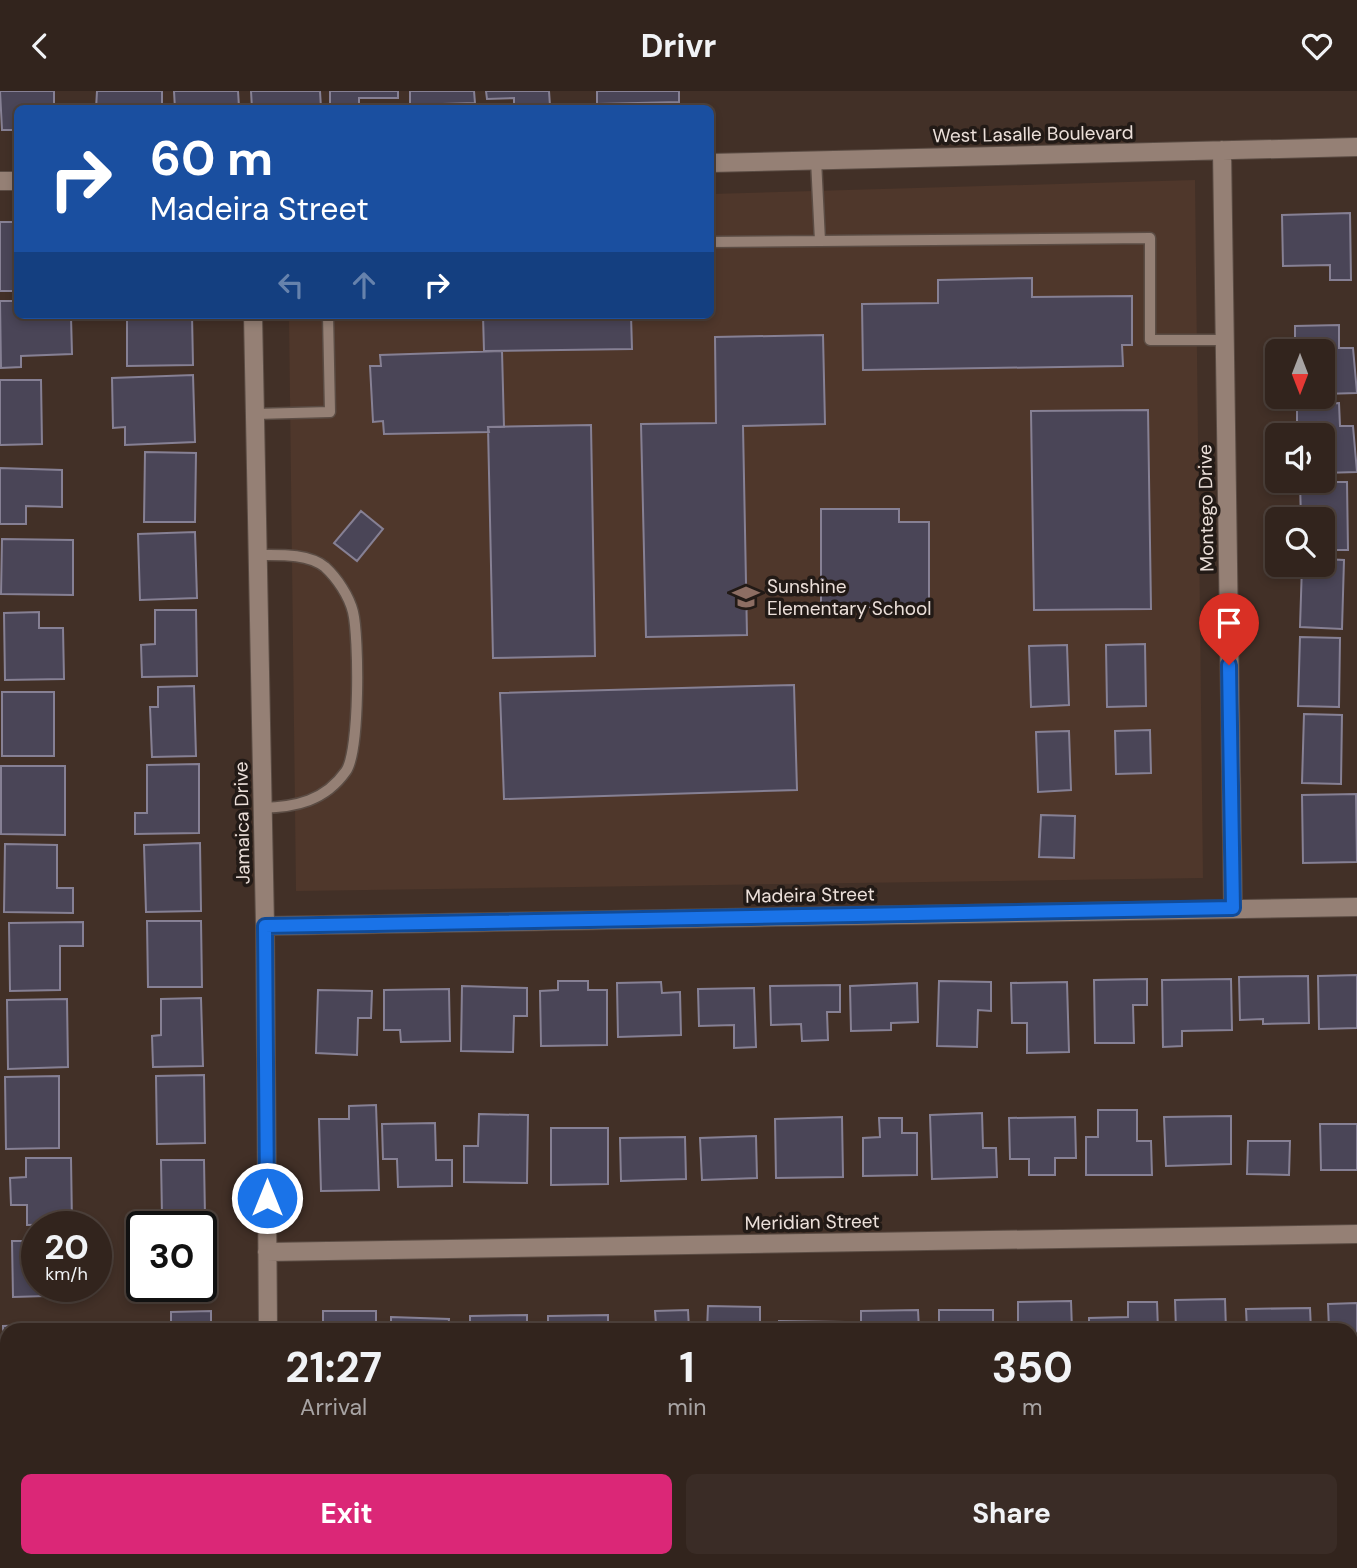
<!DOCTYPE html>
<html lang="en">
<head>
<meta charset="utf-8">
<style>
	:root { --surface:#32241d; --page:#3a2c26; --text:#f1f3f6; --muted:#a8a4a4; --line:#4d413b; --accent:#db2777 }
	body { margin:0; font-family:"DM Sans",sans-serif; background:var(--page); color:var(--text); height:100vh; display:flex; flex-direction:column; font-size:26px; white-space:nowrap }
	* { box-sizing:border-box; margin:0 }
	p { font-size:23px; color:var(--muted) }
	.icon { flex:none; width:38px; height:38px; fill:none; stroke:currentColor; stroke-width:2; stroke-linecap:round; stroke-linejoin:round }
	.map { position:relative; flex:1; overflow:hidden }
	.sheet { position:absolute; left:0px; top:1232px; width:1358px; height:245px; display:flex; flex-direction:column; background:var(--surface); border-radius:21px 21px 0 0; box-shadow:0 4px 10px #0003,0 0 0 2px var(--line) }
	.sheet>* { flex:none }
	.top-card { position:absolute; left:14px; top:14px; width:700px; height:214px; border-radius:10px; box-shadow:0 4px 10px #0003,0 0 0 2px var(--line); background:#1a4fa0; color:#fff; overflow:hidden }
	.needle { width:46px; rotate:180deg }
	.fabs { position:absolute; left:1265px; top:248px; display:grid; gap:14px }
	.fabs a { display:grid; place-items:center; width:70px; height:70px; border-radius:10px; background:var(--surface); box-shadow:0 4px 10px #0003,0 0 0 2px var(--line); font-size:35px }
	.speed { position:absolute; left:21px; top:1120px; display:flex; gap:14px; font-size:35px; font-weight:700; text-align:center }
	.speed>* { display:grid; place-content:center; width:91px; height:91px; border-radius:50%; background:var(--surface); box-shadow:0 4px 10px #0003,0 0 0 2px var(--line); line-height:1 }
	.speed small { font-size:18px; font-weight:400 }
	.speed .limit { border:4px solid #111; border-radius:10px; background:#fff; color:#111 }
	.pin { position:absolute; display:grid; place-items:center; width:60px; height:60px; color:#fff; margin:-72px -30px; border-radius:50% 50% 50% 0; rotate:-45deg; box-shadow:0 0 7px #0007 }
	.pin .icon { rotate:45deg }
	.me { position:absolute; width:77px; margin:-38px; rotate:0deg; stroke-linejoin:round; filter:drop-shadow(0 0 5px #0008) }
	.turn { display:flex; align-items:center; gap:24px; height:147px; padding:0 21px; font-size:32px }
	.turn .icon { width:91px; height:91px; stroke-width:2.5 }
	.turn b { display:block; font-size:49px; line-height:60px }
	.lanes { display:flex; align-items:center; height:66px; padding:0 21px; background:#0003; justify-content:center; gap:35px; direction:ltr }
	.lanes .off { opacity:.35 }
	.eta { display:flex; justify-content:space-evenly; align-items:center; height:119px; text-align:center }
	.eta b { font-size:42px; font-weight:700; line-height:49px }
	.primary-button { display:flex; gap:14px; margin-top:auto; padding:14px 21px }
	.primary-button a { flex:1; height:80px; border-radius:10px; background:var(--accent); color:#fff; font-size:28px; font-weight:700; line-height:80px; text-align:center }
	.primary-button a+a { background:var(--page); color:var(--text) }
	header { display:flex; justify-content:space-between; align-items:center; height:91px; padding:0 21px; background:var(--surface); font-size:32px; font-weight:700 }
	.map>svg:first-child { display:block }
	.built { fill:#4f372b }
	.building { fill:#4a4557; stroke:#868094; stroke-width:2 }
	.lines { fill:none; stroke-linecap:round; stroke-linejoin:round }
	.service-casing { stroke:#5b4c44; stroke-width:13 }
	.minor-casing { stroke:#5b4c44; stroke-width:20 }
	.service { stroke:#958075; stroke-width:10 }
	.minor { stroke:#958075; stroke-width:18 }
	.route-casing { stroke:#114b97; stroke-width:18 }
	.route { stroke:#1a73e8; stroke-width:12 }
	.labels { text-anchor:middle; dominant-baseline:central; stroke-width:7; stroke-linejoin:round; paint-order:stroke }
	.street-label { font-size:19px; fill:#ebdfd9; stroke:#221a16 }
	.poi-label { font-size:19px; fill:#ebdfd9; stroke:#221a16; text-anchor:start }
</style>
</head>
<body>
<header><svg class="icon" aria-label="back" viewBox="0 0 24 24"><path d="M15 5l-7 7 7 7"/></svg>Drivr<svg class="icon" aria-label="heart" viewBox="0 0 24 24"><path d="M12 20l-8-8c-3-5 5-10 8-4 3-6 11-1 8 4z"/></svg></header>
<div class="map">
<svg width="1357" height="1477" viewBox="0 0 1357 1477">
	<rect width="100%" height="100%" fill="#423027"/>
	<path class="built" d="M1195 89 1203 787 296 800 289 224H710L711 103Z"/>
	<path class="building" d="M0 0H54V18H18V39H2Z
		M97 0H162V18H96Z
		M174 0H238L239 16 175 18Z
		M251 0H320L321 17 252 18Z
		M330 0H398V7H359V18H330Z
		M410 0H474L475 12 410 14Z
		M486 0H549L550 15 514 16V7L487 8Z
		M597 0H679V11L597 13Z
		M1350 122 1351 189H1330V174L1283 175 1282 124Z
		M0 131H18V200H0Z
		M1032 187V206L1132 205V254H1122L1123 275 863 279 862 213 938 212V189Z
		M0 210H18V224L71 226 72 263 21 265V276L1 277Z
		M127 224H192L193 274 127 275Z
		M483 224H631L632 258 484 260Z
		M1339 234V257H1353L1357 302 1323 303V261H1295V235Z
		M823 244 825 333 743 335 747 544 646 546 641 333 716 332 715 246Z
		M502 260 504 336H488L489 341 384 343 383 330 373 331 370 275H381L380 264Z
		M193 284 195 351 125 354V336L113 337 112 287Z
		M0 289H41L42 353 0 354Z
		M1339 312 1340 335H1353L1357 381 1323 382V345H1297V314Z
		M1148 319 1151 518 1034 519 1031 320Z
		M591 334 595 565 493 567 488 336Z
		M145 361 196 362 195 431H144Z
		M0 377 62 379V416L26 415V433H0Z
		M1300 391H1347L1348 459H1323V429H1301Z
		M821 418H899V431H929V516H821Z
		M361 420 383 438 357 470 334 452Z
		M195 441 197 507 140 509 138 443Z
		M2 448 73 449V504L1 503Z
		M1323 468 1344 469 1342 538 1300 536 1302 474H1323Z
		M155 519H196L197 585 142 586 141 554 155 553Z
		M39 521V537H63L64 588 5 589 4 522Z
		M1300 546 1340 547 1339 616 1298 615Z
		M1145 553 1146 615 1107 616 1106 554Z
		M1067 554 1069 614 1031 616 1029 555Z
		M794 594 797 699 504 708 500 602Z
		M194 595 196 665 152 666 150 616H158V596Z
		M2 601H54V665H2Z
		M1304 623 1342 624 1341 693 1302 692Z
		M1150 639 1151 682 1116 683 1115 640Z
		M1069 640 1071 699 1038 701 1036 641Z
		M199 673V742L135 743V722H147V674Z
		M1 675H65V744L1 743Z
		M1356 703 1357 771 1303 772 1302 704Z
		M1041 724 1075 725 1074 767 1039 766Z
		M200 752 201 820 146 821 144 754Z
		M5 753 57 754V797H73V822L4 821Z
		M147 830H201L202 896H148Z
		M83 831V855H60V899L10 900 9 832Z
		M1357 884V937L1319 938 1318 885Z
		M1308 885 1309 932 1263 933V928L1240 929 1239 886Z
		M1147 888V914H1133L1134 952H1095L1094 889Z
		M1231 888 1232 939 1182 940V955L1163 956 1162 889Z
		M558 890H588V899H607V954L541 955 540 900 558 899Z
		M939 890 991 891V920L978 919 977 956 937 955Z
		M661 891 662 902 680 901 681 944 618 946 617 892Z
		M1067 891 1069 961 1027 962V932H1012L1011 892Z
		M917 892 918 931 891 932V939L851 940 850 895Z
		M840 894V921H827L828 949 802 950 801 933 771 934 770 895Z
		M462 895 527 897V925H514L513 961 461 960Z
		M754 897 756 956 734 957V934L699 935 698 898Z
		M449 898 450 950 401 951 400 939H384V899Z
		M318 899 372 900 371 927H358L357 964 316 962Z
		M201 907 203 975 153 976 152 945 161 944V908Z
		M67 908 68 976 8 978 7 909Z
		M204 984 205 1052 157 1053 156 985Z
		M59 985V1057L6 1058 5 986Z
		M376 1014 379 1099 321 1100 319 1028H349V1015Z
		M1098 1019H1137V1050H1151L1152 1084H1086V1046H1098Z
		M982 1022 983 1057H996L997 1086 932 1088 930 1024Z
		M479 1023 528 1024 527 1092 464 1091V1055H478Z
		M1231 1025V1073L1166 1075 1164 1026Z
		M842 1026 843 1086 776 1087 775 1028Z
		M1075 1026 1076 1067H1055V1084H1029V1068H1010L1009 1027Z
		M879 1027H902V1042H917V1084L863 1085V1047L880 1046Z
		M435 1032 436 1069H452V1095L398 1096 397 1068H383L382 1033Z
		M1320 1033H1357V1079H1321Z
		M551 1037H608V1093L551 1094Z
		M756 1045 757 1087 702 1089 700 1047Z
		M685 1046 686 1088 621 1090 620 1047Z
		M1248 1050H1290L1289 1084 1247 1083Z
		M26 1067H71L72 1133 27 1134V1114H11L10 1087 26 1086Z
		M161 1069H204L205 1125H162Z
		M12 1150H37V1195H80V1204L13 1206Z
		M201 1182H206L205 1208 145 1206 146 1195H201Z
		M1225 1208 1226 1239H1176L1175 1209Z
		M1071 1210 1072 1239H1018V1211Z
		M1128 1211H1157L1158 1239H1089V1227L1128 1226Z
		M1357 1212V1269H1354L1351 1239H1329L1328 1213Z
		M708 1215 760 1216V1239H707Z
		M1310 1217 1311 1239H1247L1246 1218Z
		M688 1219 689 1239H625V1235L656 1234 655 1220Z
		M918 1219 919 1239H861V1220Z
		M939 1219H993V1239H939Z
		M211 1220V1239H171V1221Z
		M323 1220H376V1239H323Z
		M527 1224V1239H470V1225Z
		M608 1224V1239H548V1225Z
		M391 1226 449 1228 448 1239H391Z
		M779 1230 844 1231 843 1239H779Z
		M74 1233V1239H7V1282H4L3 1235Z
		M1351 1354H1357V1407H1351Z"/>
	<g class="lines">
		<defs>
			<path id="service" d="M816 69 820 150
				M710 151 1150 147V249H1225
				M255 323 330 321 328 224
				M257 464C278 464 308 462 325 476 337 487 349 505 353 521 359 546 360 660 346 680 325 710 296 716 262 717"/>
			<path id="minor" d="M1222 59 1233 817
				M710 72 1357 56
				M0 90H18
				M253 224 265 835 268 1239
				M265 835 1357 816
				M267 1161 1357 1143
				M270 1470V1477"/>
		</defs>
		<use href="#service" class="service-casing"/>
		<use href="#minor" class="minor-casing"/>
		<use href="#service" class="service"/>
		<use href="#minor" class="minor"/>
	</g>
	<g class="lines">
		<defs>
			<path id="route" d="M267 1107 265 835 1233 817 1229 574"/>
		</defs>
		<use href="#route" class="route-casing"/>
		<use href="#route" class="route"/>
	</g>
	<defs>
		<symbol id="school-bare" viewBox="-9 -9 18 18"><path d="M0-5L7-2L0 1L-7-2ZM-4 1L0 2.5L4 1V4Q0 6-4 4Z" fill="#8d6e63" stroke="#221a16" stroke-width="2.5" paint-order="stroke"/></symbol>
	</defs>
	<g fill-rule="evenodd">
		<use href="#school-bare" x="727" y="487" width="38" height="38"/>
	</g>
	<g class="labels">
		<g class="street-label">
			<text transform="translate(1033 43) rotate(-1)">West Lasalle Boulevard</text>
			<text transform="translate(1206 417) rotate(-91)">Montego Drive</text>
			<text transform="translate(242 732) rotate(-91)">Jamaica Drive</text>
			<text transform="translate(810 804) rotate(-1)">Madeira Street</text>
			<text transform="translate(812 1131) rotate(-1)">Meridian Street</text>
		</g>
		<g class="poi-label">
			<text x="767" y="495">Sunshine<tspan x="767" dy="22">Elementary School</tspan></text>
		</g>
	</g>
</svg>
<div class="fabs">
<a><svg class="needle" viewBox="-14 -14 28 28"><path d="M0-13l5 13h-10z" fill="#e53935"/><path d="M0 13l5-13h-10z" fill="#a8a4a4"/></svg></a>
<a><svg class="icon" aria-label="sound" viewBox="0 0 24 24"><path d="M4 9h4l5-4v14l-5-4H4zM17 9q2 3 0 6"/></svg></a>
<a><svg class="icon" aria-label="search" viewBox="0 0 24 24"><circle cx="10" cy="10" r="6"/><path d="M15 15l6 6"/></svg></a>
</div>
<div class="speed"><div>20<small>km/h</small></div><div class="limit">30</div></div>
<div class="pin" style="left:1229px;top:574px;background:#d93025"><svg class="icon" aria-label="arrive" viewBox="0 0 24 24"><path d="M6 21V4h12l-3 4 3 4H6"/></svg></div>
<svg class="me" style="left:267px;top:1107px" viewBox="-20 -20 40 40"><circle r="17" fill="#1a73e8" stroke="#fff" stroke-width="3"/><path d="M0-11L8 9 0 5-8 9z" fill="#fff"/></svg>
<div class="top-card">
<div class="turn"><svg class="icon" aria-label="right" viewBox="0 0 24 24"><path d="M7 20v-9h11M14 6l5 5-5 5"/></svg><div><b>60 m</b>Madeira Street</div></div>
<div class="lanes"><svg class="icon off" aria-label="left" viewBox="0 0 24 24"><path d="M17 20v-9H6M10 6l-5 5 5 5"/></svg><svg class="icon off" aria-label="ahead" viewBox="0 0 24 24"><path d="M12 20V5M6 11l6-6 6 6"/></svg><svg class="icon" aria-label="right" viewBox="0 0 24 24"><path d="M7 20v-9h11M14 6l5 5-5 5"/></svg></div>
</div>
<section class="sheet">
<div class="eta">
<div><b>21:27</b><p>Arrival</p></div>
<div><b>1</b><p>min</p></div>
<div><b>350</b><p>m</p></div>
</div>
<div class="primary-button"><a>Exit</a><a>Share</a></div>
</section>
</div>
</body>
</html>
